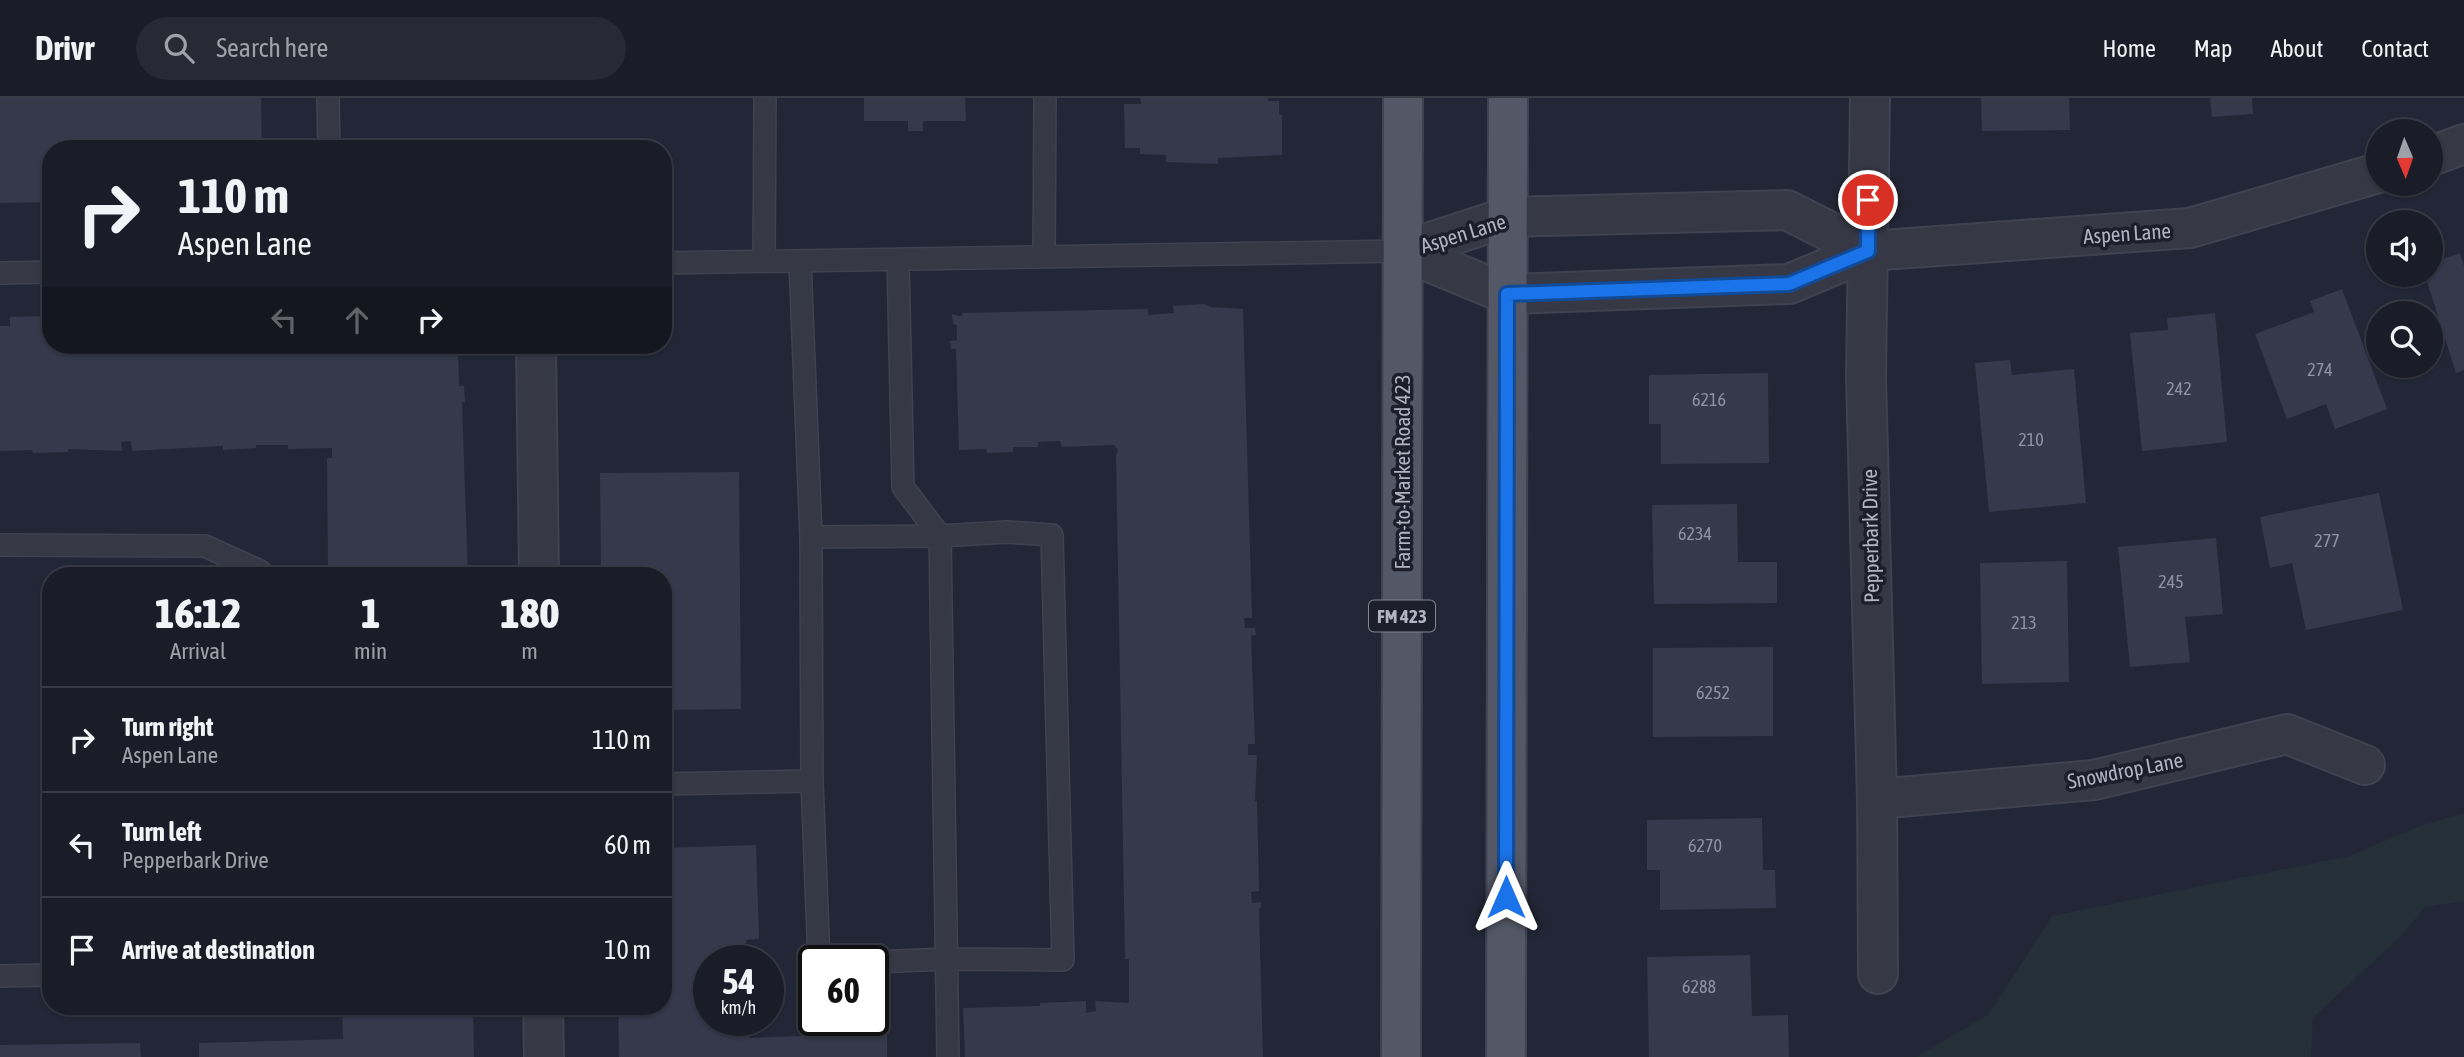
<!DOCTYPE html>
<html lang="en">
<head>
<meta charset="utf-8">
<style>
	:root { --surface:#1a1c28; --page:#272934; --text:#f1f3f6; --muted:#9fa1a8; --line:#383a45 }
	body { margin:0; font-family:"Asap Condensed",sans-serif; background:var(--page); color:var(--text); height:100vh; display:flex; flex-direction:column; font-size:26px; white-space:nowrap }
	* { box-sizing:border-box; margin:0 }
	p { font-size:23px; color:var(--muted) }
	.icon { flex:none; width:38px; height:38px; fill:none; stroke:currentColor; stroke-width:2; stroke-linecap:round; stroke-linejoin:round }
	.map { position:relative; flex:1; overflow:hidden }
	.side { position:absolute; left:42px; top:469px; width:630px; height:448px; display:flex; flex-direction:column; background:var(--surface); border-radius:28px; box-shadow:0 2px 5px #0004,0 0 0 2px var(--line) }
	.side>* { flex:none }
	.top-card { position:absolute; left:42px; top:42px; width:630px; height:214px; border-radius:28px; box-shadow:0 2px 5px #0004,0 0 0 2px var(--line); background:#1a1c28; color:var(--text); overflow:hidden }
	.needle { width:46px; rotate:178deg }
	.fabs { position:absolute; left:2366px; top:21px; display:grid; gap:14px }
	.fabs a { display:grid; place-items:center; width:77px; height:77px; border-radius:50%; background:var(--surface); box-shadow:0 2px 5px #0004,0 0 0 2px var(--line); font-size:35px }
	.speed { position:absolute; left:693px; top:847px; display:flex; gap:14px; font-size:35px; font-weight:700; text-align:center }
	.speed>* { display:grid; place-content:center; width:91px; height:91px; border-radius:50%; background:var(--surface); box-shadow:0 2px 5px #0004,0 0 0 2px var(--line); line-height:1 }
	.speed small { font-size:18px; font-weight:400 }
	.speed .limit { border:4px solid #111; border-radius:10px; background:#fff; color:#111 }
	.pin { position:absolute; display:grid; place-items:center; width:60px; height:60px; color:#fff; margin:-30px; border:4px solid #fff; border-radius:50%; box-shadow:0 2px 7px #0007 }
	.me { position:absolute; width:77px; margin:-38px; rotate:0deg; stroke-linejoin:round; filter:drop-shadow(0 0 5px #0008) }
	.turn { display:flex; align-items:center; gap:24px; height:147px; padding:0 21px; font-size:32px }
	.turn .icon { width:91px; height:91px; stroke-width:2.5 }
	.turn b { display:block; font-size:49px; line-height:60px }
	.lanes { display:flex; align-items:center; height:66px; padding:0 21px; background:#0003; justify-content:center; gap:35px; direction:ltr }
	.lanes .off { opacity:.35 }
	.eta { display:flex; justify-content:space-evenly; align-items:center; height:119px; text-align:center }
	.eta b { font-size:42px; font-weight:800; line-height:49px }
	ul { padding:0; list-style:none }
	li { display:flex; align-items:center; gap:21px; height:105px; padding:0 21px; border-top:2px solid var(--line) }
	li div { flex:1 }
	li b { display:block; font-size:26px }
	li em { font-style:normal }
	header { display:flex; align-items:center; gap:42px; box-sizing:border-box; height:98px; padding:0 35px; background:var(--surface); border-bottom:2px solid var(--line) }
	header strong { font-size:33px }
	nav { display:flex; gap:38px; margin-inline-start:auto; font-size:24px }
	.search { width:490px; height:63px; background:var(--page); display:flex; align-items:center; gap:18px; box-sizing:border-box; padding:0 24px; border-radius:38px; color:var(--muted); font-size:26px }
	.map>svg:first-child { display:block }
	.green { fill:#252f37 }
	.building { fill:#36394c }
	.lines { fill:none; stroke-linecap:round; stroke-linejoin:round }
	.lane-casing { stroke:#404250; stroke-width:24 }
	.street-casing { stroke:#404250; stroke-width:42 }
	.primary-casing { stroke:#404250; stroke-width:42 }
	.lane { stroke:#363846; stroke-width:21 }
	.street { stroke:#363846; stroke-width:38 }
	.primary { stroke:#545766; stroke-width:38 }
	.route-casing { stroke:#114b97; stroke-width:18 }
	.route { stroke:#1a73e8; stroke-width:12 }
	.labels { text-anchor:middle; dominant-baseline:central; stroke-width:7; stroke-linejoin:round; paint-order:stroke }
	.number-label { font-size:18px; fill:#9092a3 }
	.shield { fill:#1c1e2b; stroke:#848695; stroke-width:2 }
	.shield-label { font-size:19px; font-weight:bold; fill:#b1b3c3 }
	.street-label { font-size:21px; fill:#b1b3c3; stroke:#1c1e2b }
</style>
</head>
<body>
<header>
<strong>Drivr</strong>
<div class="search"><svg class="icon" aria-label="search" viewBox="0 0 24 24"><circle cx="10" cy="10" r="6"/><path d="M15 15l6 6"/></svg>Search here</div>
<nav><a>Home</a><a>Map</a><a>About</a><a>Contact</a></nav>
</header>
<div class="map">
<svg width="2464" height="959" viewBox="0 0 2464 959">
	<rect width="100%" height="100%" fill="#232636"/>
	<path class="green" d="M2464 715V803L2425 809 2404 835 2313 920 2311 959H1916L1989 916 2052 818 2349 758 2420 728Z"/>
	<path class="building" d="M0 0H261L262 51H51V104L0 105Z
		M864 0H965L966 23H923V33H908V23H864Z
		M1140 0H1268V3H1279V17H1282V57L1218 60V66L1166 64V57L1140 56V50H1125L1124 6H1141Z
		M1981 0H2069L2070 32 1982 33Z
		M2210 0H2252L2253 16 2212 19Z
		M2460 155 2464 168V272L2456 275 2425 177H2431V165Z
		M2342 191 2387 311 2335 331 2326 306 2287 321 2255 236 2314 214 2310 203Z
		M1204 206 1211 209 1243 211 1252 520H1244L1245 530H1255L1256 537H1251L1255 646H1248V657H1257L1255 703H1257L1259 793 1251 794 1252 805 1261 804V809L1259 811 1263 959H965L963 910 1040 908V905L1086 903V915L1096 913 1095 903 1129 905V861H1125L1116 357 1118 352 1114 347 1062 349 1060 343 1038 344V349H1013V354L987 355 986 351 959 352 956 251H951L950 243 957 242V227L953 226 952 216 959 218H962V215L1148 211V217L1174 215 1173 208Z
		M2215 215 2227 344 2142 353 2130 235 2168 232 2167 220Z
		M45 218V224H51V247H458L459 288H464L465 304H462L468 478H328L327 360H332V350L288 351V347H256V350L223 352V348L132 353 131 343 121 344 122 353 68 351V354L33 355 32 352 0 353V228H10V219Z
		M2010 262 2012 277 2074 271 2086 405 1989 414 1975 265Z
		M1768 275 1769 365 1661 366V326H1649V277Z
		M739 374 741 611 663 612V478H608V467H601L600 375Z
		M2379 395 2403 512 2306 532 2292 465 2270 470 2260 419Z
		M1737 406 1738 464H1777V505L1654 506 1652 407Z
		M2216 440 2223 516 2185 519 2190 564 2130 569 2118 449Z
		M2067 463 2069 584 1982 586 1980 465Z
		M1773 549V638L1653 639V550Z
		M1762 720 1763 772H1775L1776 810 1660 812V772H1647V722Z
		M756 747 759 841 746 842 747 863H709V922H749V940L887 935V959H619L618 908H663V750Z
		M1750 857 1752 918 1788 917 1789 959H1649L1647 859Z
		M342 908H473L474 959H199V945L343 941Z
		M140 945 141 959H0V947Z"/>
	<g class="lines">
		<defs>
			<path id="lane" d="M328 0 329 51
				M1044 159 1045 0
				M898 161 903 389 940 438 948 959
				M764 163 765 0
				M800 163 811 439
				M663 165 1403 153
				M0 175 51 174
				M0 447 205 448 260 473V478
				M663 686 812 683
				M819 863 812 683 811 439 940 438 1007 434 1052 437 1063 862 947 861 873 864
				M0 878 51 877"/>
			<path id="street" d="M1870 0 1866 278 1877 701 1878 876
				M2431 58 2464 46
				M1787 112 1868 153 1789 186 1507 196 1403 153 1508 119Z
				M1868 153 2190 130 2378 75
				M536 247 539 478
				M1877 701 2094 682 2287 636 2365 667
				M543 908 544 959"/>
			<path id="primary" d="M1401 959 1403 0
				M1506 959 1508 0"/>
		</defs>
		<use href="#lane" class="lane-casing"/>
		<use href="#street" class="street-casing"/>
		<use href="#primary" class="primary-casing"/>
		<use href="#lane" class="lane"/>
		<use href="#street" class="street"/>
		<use href="#primary" class="primary"/>
	</g>
	<g class="lines">
		<defs>
			<path id="route" d="M1506 799 1507 196 1789 186 1868 153V102"/>
		</defs>
		<use href="#route" class="route-casing"/>
		<use href="#route" class="route"/>
	</g>
	<g class="labels">
		<g class="number-label">
			<text x="2320" y="271">274</text>
			<text x="2179" y="290">242</text>
			<text x="1709" y="301">6216</text>
			<text x="2031" y="341">210</text>
			<text x="1695" y="435">6234</text>
			<text x="2327" y="442">277</text>
			<text x="2171" y="483">245</text>
			<text x="2024" y="524">213</text>
			<text x="1713" y="594">6252</text>
			<text x="1705" y="747">6270</text>
			<text x="1699" y="888">6288</text>
		</g>
		<rect class="shield" x="1369" y="502.5" width="66" height="31" rx="5"/>
		<g class="shield-label">
			<text x="1402" y="518">FM 423</text>
		</g>
		<g class="street-label">
			<text transform="translate(1463 135) rotate(-17)">Aspen Lane</text>
			<text transform="translate(2127 135) rotate(-4)">Aspen Lane</text>
			<text transform="translate(1402 374) rotate(-90)">Farm-to-Market Road 423</text>
			<text transform="translate(1870 438) rotate(-91)">Pepperbark Drive</text>
			<text transform="translate(2125 672) rotate(-11)">Snowdrop Lane</text>
		</g>
	</g>
</svg>
<div class="fabs">
<a><svg class="needle" viewBox="-14 -14 28 28"><path d="M0-13l5 13h-10z" fill="#e53935"/><path d="M0 13l5-13h-10z" fill="#9fa1a8"/></svg></a>
<a><svg class="icon" aria-label="sound" viewBox="0 0 24 24"><path d="M4 9h4l5-4v14l-5-4H4zM17 9q2 3 0 6"/></svg></a>
<a><svg class="icon" aria-label="search" viewBox="0 0 24 24"><circle cx="10" cy="10" r="6"/><path d="M15 15l6 6"/></svg></a>
</div>
<div class="speed"><div>54<small>km/h</small></div><div class="limit">60</div></div>
<div class="pin" style="left:1868px;top:102px;background:#d93025"><svg class="icon" aria-label="arrive" viewBox="0 0 24 24"><path d="M6 21V4h12l-3 4 3 4H6"/></svg></div>
<svg class="me" style="left:1506px;top:799px" viewBox="-20 -20 40 40"><path d="M0-17L14 15 0 8-14 15z" fill="#1a73e8" stroke="#fff" stroke-width="4"/></svg>
<div class="top-card">
<div class="turn"><svg class="icon" aria-label="right" viewBox="0 0 24 24"><path d="M7 20v-9h11M14 6l5 5-5 5"/></svg><div><b>110 m</b>Aspen Lane</div></div>
<div class="lanes"><svg class="icon off" aria-label="left" viewBox="0 0 24 24"><path d="M17 20v-9H6M10 6l-5 5 5 5"/></svg><svg class="icon off" aria-label="ahead" viewBox="0 0 24 24"><path d="M12 20V5M6 11l6-6 6 6"/></svg><svg class="icon" aria-label="right" viewBox="0 0 24 24"><path d="M7 20v-9h11M14 6l5 5-5 5"/></svg></div>
</div>
<section class="side">
<div class="eta">
<div><b>16:12</b><p>Arrival</p></div>
<div><b>1</b><p>min</p></div>
<div><b>180</b><p>m</p></div>
</div>
<ul>
<li><svg class="icon" aria-label="right" viewBox="0 0 24 24"><path d="M7 20v-9h11M14 6l5 5-5 5"/></svg><div><b>Turn right</b><p>Aspen Lane</p></div><em>110 m</em></li>
<li><svg class="icon" aria-label="left" viewBox="0 0 24 24"><path d="M17 20v-9H6M10 6l-5 5 5 5"/></svg><div><b>Turn left</b><p>Pepperbark Drive</p></div><em>60 m</em></li>
<li><svg class="icon" aria-label="arrive" viewBox="0 0 24 24"><path d="M6 21V4h12l-3 4 3 4H6"/></svg><div><b>Arrive at destination</b></div><em>10 m</em></li>
</ul>
</section>
</div>
</body>
</html>
